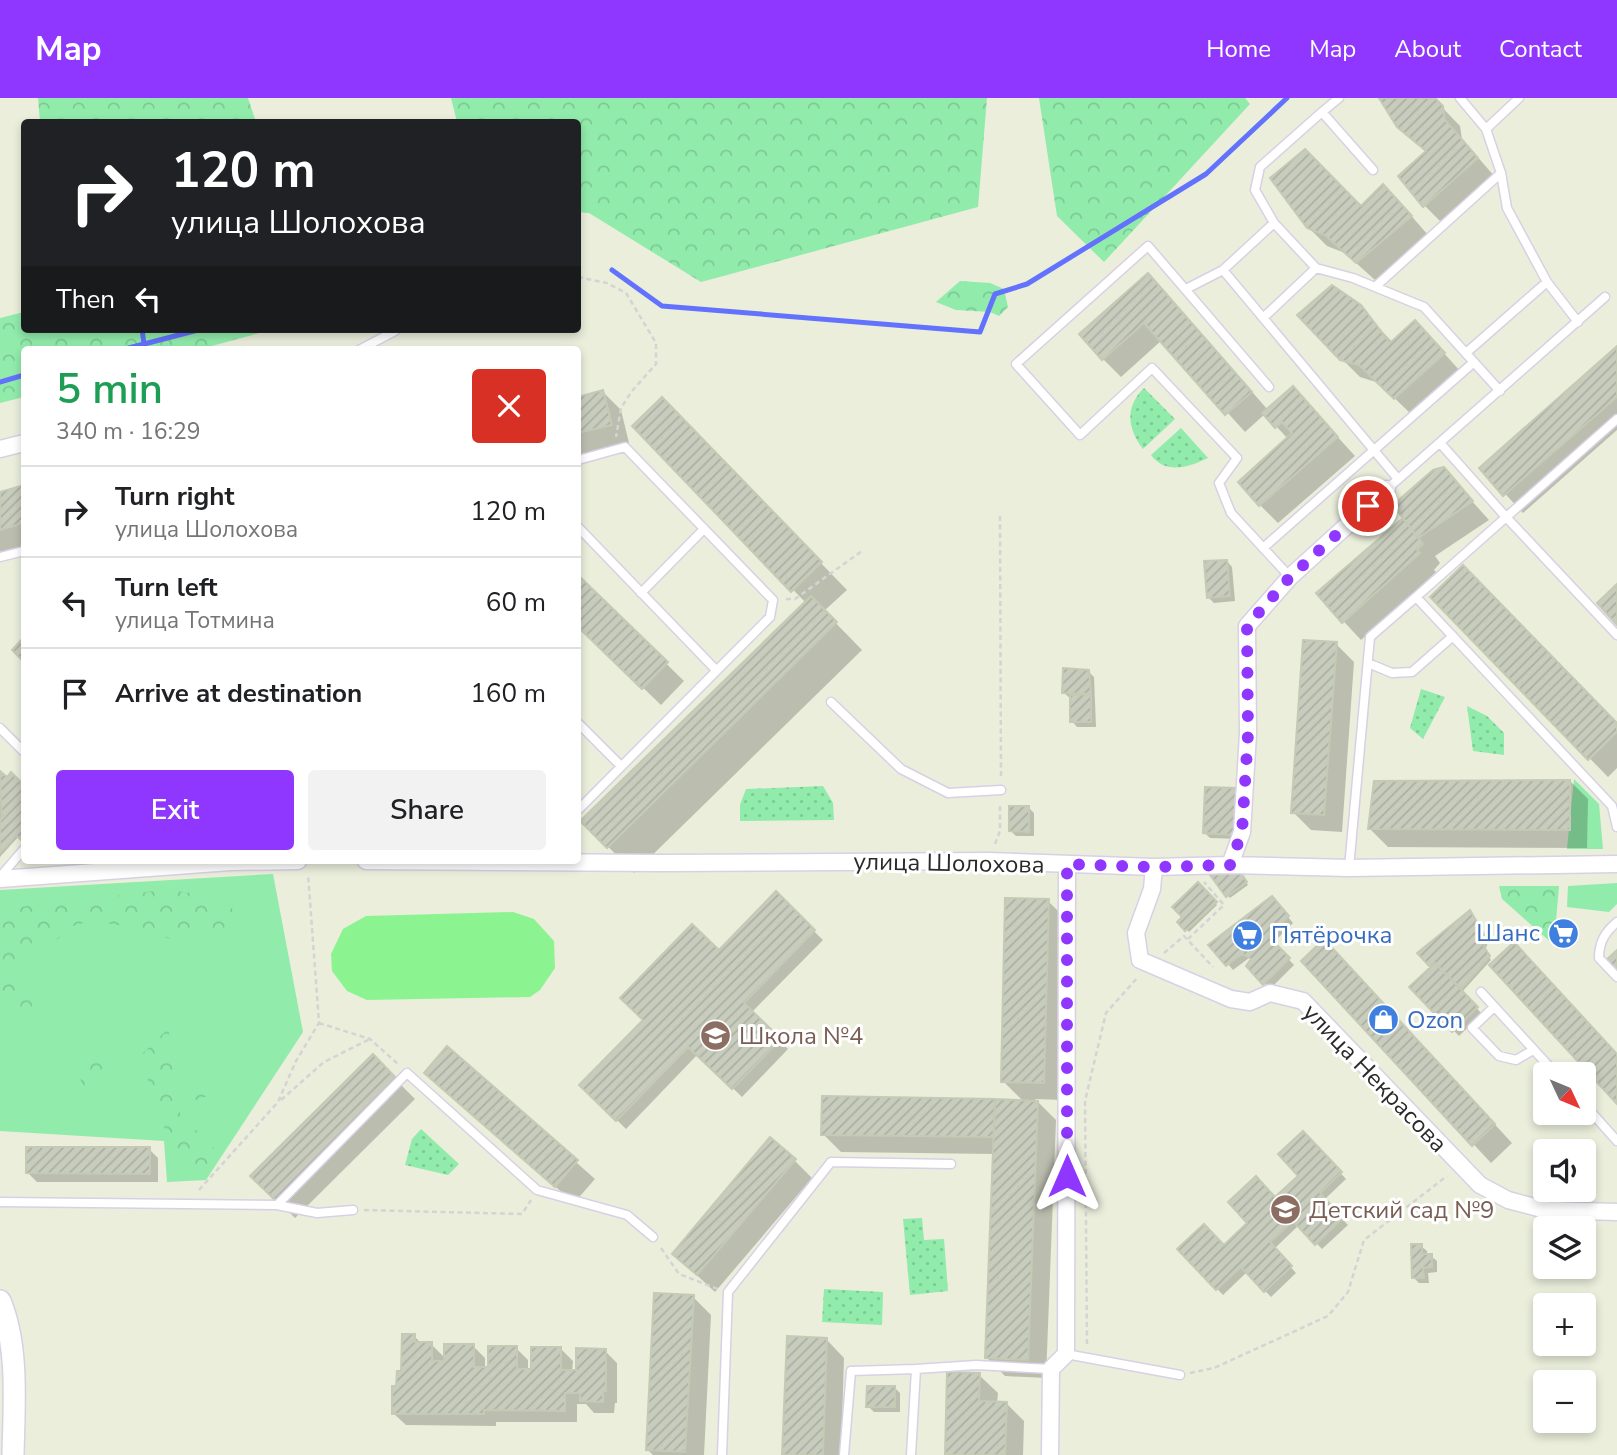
<!DOCTYPE html>
<html lang="en">
<head>
<meta charset="utf-8">
<style>
	:root { --surface:#fff; --page:#f2f2f2; --text:#202124; --muted:#757577; --line:#e0e0e0; --accent:#8f37ff }
	body { margin:0; font-family:"Nunito Sans",sans-serif; background:var(--page); color:var(--text); height:100vh; display:flex; flex-direction:column; font-size:26px; white-space:nowrap }
	* { box-sizing:border-box; margin:0 }
	p { font-size:23px; color:var(--muted) }
	.icon { flex:none; width:38px; height:38px; fill:none; stroke:currentColor; stroke-width:2; stroke-linecap:round; stroke-linejoin:round }
	.map { position:relative; flex:1; overflow:hidden }
	.panel { position:absolute; left:21px; top:248px; width:560px; height:518px; display:flex; flex-direction:column; background:var(--surface); border-radius:7px; box-shadow:0 4px 10px #0003 }
	.panel>* { flex:none }
	.banner { position:absolute; left:21px; top:21px; width:560px; height:214px; border-radius:7px; box-shadow:0 4px 10px #0003; background:#202124; color:#fff; overflow:hidden }
	.needle { width:46px; rotate:134deg }
	.buttons { position:absolute; left:1533px; top:964px; display:grid; gap:14px }
	.buttons a { display:grid; place-items:center; width:63px; height:63px; border-radius:7px; background:var(--surface); box-shadow:0 4px 10px #0003; font-size:35px }
	.pin { position:absolute; display:grid; place-items:center; width:60px; height:60px; color:#fff; margin:-30px; border:4px solid #fff; border-radius:50%; box-shadow:0 2px 7px #0007 }
	.me { position:absolute; width:77px; margin:-38px; rotate:0deg; stroke-linejoin:round; filter:drop-shadow(0 0 5px #0008) }
	.turn { display:flex; align-items:center; gap:24px; height:147px; padding:0 35px; font-size:32px }
	.turn .icon { width:91px; height:91px; stroke-width:2.5 }
	.turn b { display:block; font-size:49px; line-height:60px }
	.then { display:flex; align-items:center; height:66px; padding:0 35px; background:#0003; gap:14px; font-size:26px }
	.round { display:grid; place-items:center; flex:none; width:74px; height:74px; border-radius:7px; background:var(--page) }
	.head { display:flex; align-items:center; justify-content:space-between; height:119px; padding:0 35px }
	h1 { font-size:42px; font-weight:600; line-height:52px; color:#1e9e55 }
	.primary-button { display:flex; gap:14px; margin-top:auto; padding:14px 35px }
	.primary-button a { flex:1; height:80px; border-radius:7px; background:var(--accent); color:#fff; font-size:28px; font-weight:600; line-height:80px; text-align:center }
	.primary-button a+a { background:var(--page); color:var(--text) }
	ul { padding:0; list-style:none }
	li { display:flex; align-items:center; gap:21px; height:91px; padding:0 35px; border-top:2px solid var(--line) }
	li div { flex:1 }
	li b { display:block; font-size:26px }
	li em { font-style:normal }
	header { display:flex; align-items:center; gap:42px; box-sizing:border-box; height:98px; padding:0 35px; background:var(--accent); color:#fff }
	header strong { font-size:33px }
	nav { display:flex; gap:38px; margin-inline-start:auto; font-size:24px }
	.map>svg:first-child { display:block }
	.grass { fill:#91ebab }
	.forest { fill:url(#forest-crowns) }
	.park { fill:url(#park-dots) }
	.pitch { fill:#8bf491 }
	.shadow { fill:#0003 }
	.lines { fill:none; stroke-linecap:round; stroke-linejoin:round }
	.stream { stroke:#6272fc; stroke-width:5 }
	.building { fill:url(#building-hatch); stroke:#c4cab4; stroke-width:2 }
	.lane-casing { stroke:#d9d0e5; stroke-width:11 }
	.street-casing { stroke:#d9d0e5; stroke-width:19 }
	.secondary-casing { stroke:#d9d0e5; stroke-width:24 }
	.path { stroke:#d4d4d4; stroke-width:2.5; stroke-dasharray:5 3.5; stroke-linecap:butt }
	.lane { stroke:#fff; stroke-width:8 }
	.street { stroke:#fff; stroke-width:16 }
	.secondary { stroke:#fff; stroke-width:21 }
	.route { stroke:#8f37ff; stroke-width:12; stroke-dasharray:0 21.6 }
	.labels { text-anchor:middle; dominant-baseline:central; stroke-width:6; stroke-linejoin:round; paint-order:stroke }
	.street-label { font-size:24px; fill:#2a2a2a; stroke:#fff }
	.shop-label { font-size:24px; fill:#366cbe; stroke:#fff; text-anchor:start }
	.education-label { font-size:24px; fill:#785e54; stroke:#fff; text-anchor:start }
</style>
</head>
<body>
<header>
<strong>Map</strong>
<nav><a>Home</a><a>Map</a><a>About</a><a>Contact</a></nav>
</header>
<div class="map">
<svg width="1617" height="1357" viewBox="0 0 1617 1357">
	<defs>
		<pattern id="forest-crowns" width="20" height="18" patternUnits="userSpaceOnUse" patternTransform="scale(1.75)"><rect width="20" height="18" fill="#91ebab"/><path d="M2 6a3 3 0 1 1 6 0M12 15a3 3 0 1 1 6 0" fill="none" stroke="#7dca93"/></pattern>
		<pattern id="park-dots" width="8" height="8" patternUnits="userSpaceOnUse" patternTransform="scale(1.75)"><rect width="8" height="8" fill="#91ebab"/><path d="M2 2h.1M6 6h.1" fill="none" stroke="#7dca93" stroke-width="1.8" stroke-linecap="round"/></pattern>
		<pattern id="building-hatch" width="6" height="6" patternUnits="userSpaceOnUse" patternTransform="scale(1.75)"><rect width="6" height="6" fill="#c8ccbd"/><path d="M-1 1l2-2M0 6l6-6M5 7l2-2" fill="none" stroke="#acafa3"/></pattern>
	</defs>
	<rect width="100%" height="100%" fill="#eaeedb"/>
	<path class="grass" d="M1574 681 1599 706 1603 751H1567Z
		M273 776 303 934 206 1082 167 1084 164 1043 0 1033V792Z
		M1617 785V806L1609 814 1567 809 1568 788Z"/>
	<path class="forest" d="M38 0H248L256 24H40Z
		M451 0H987L978 109 701 184 589 115 578 114V24H457Z
		M1039 0H1245L1250 6 1104 164 1057 118Z
		M960 183 990 185 1004 191 1008 209 999 218 990 214 956 212 936 204Z
		M24 214V231H274L197 252H24V299L0 305V220Z
		M1499 788H1559L1554 847 1502 801Z
		M166 791 225 801 235 815 221 834 175 842 118 827 90 823 73 828 58 841 33 846 18 853V874L33 901 36 923 2 907 0 904V813C55 801 111 801 166 791Z
		M168 931 174 956V979L182 994 197 986 214 989 208 998 178 1008 183 1027 203 1035 214 1050 205 1072H179L173 1044 157 1017 141 957Z
		M99 954 109 974 105 990H83L77 970 83 958Z"/>
	<path class="park" d="M1144 290 1175 321 1143 351C1127 330 1125 309 1144 290Z
		M1181 330 1208 360C1189 369 1166 377 1151 357Z
		M1421 591 1445 599 1423 641 1410 630Z
		M1467 608 1487 618 1504 635V657L1473 653Z
		M823 688 833 705 834 722 740 723V707L746 691Z
		M421 1031 459 1066 448 1077 405 1067 412 1041Z
		M922 1120 924 1142 944 1141 948 1193 910 1197 903 1121Z
		M824 1191 883 1194 882 1227 822 1224Z"/>
	<path class="pitch" d="M513 814 534 821 554 843 555 870 540 892 530 899 367 902 347 893 332 873 331 856 343 831 366 818Z"/>
	<path class="shadow" d="M1381 0H1433L1460 28 1462 41 1495 79 1442 125 1424 107 1427 55 1399 28Z
		M1401 106 1428 137 1375 182 1345 155 1327 148 1308 129 1361 111Z
		M1166 196 1268 312 1293 290 1355 358 1278 425 1260 407 1288 341 1265 316 1245 334 1162 242 1121 279 1103 261Z
		M1360 209 1393 245 1433 243 1461 274 1413 318 1379 285 1360 279 1341 260Z
		M1617 251V332L1523 415 1481 370Z
		M603 294 621 312 629 345 578 357V301Z
		M634 328H688L847 492 824 513 862 552 634 775 583 723 806 505Z
		M1443 371 1489 422 1435 458 1440 465 1434 472 1436 474 1361 542 1318 496 1405 420Z
		M24 389V448L0 454V395Z
		M1227 463 1232 469 1235 503 1214 505 1208 499Z
		M578 479 684 583 661 607 578 527Z
		M1432 499 1617 627V670L1608 679Z
		M1336 546 1354 564 1342 734 1311 732 1293 714Z
		M1088 573 1094 579 1096 629H1077L1072 623 1071 601 1064 595Z
		M0 675 7 681 11 677 24 690V742L19 738 0 759Z
		M1570 683 1588 701 1587 750 1388 749 1370 731Z
		M1235 691 1240 697 1239 741 1210 740 1205 735Z
		M1028 709 1034 715V738H1016L1011 733Z
		M1213 779 1243 780 1248 787 1230 800Z
		M1198 787 1217 807 1189 834 1180 824 1184 820Z
		M776 796 823 842 751 915 788 951 742 999 698 956 626 1031 582 987 645 922 719 855Z
		M1048 803 1066 821 1062 1002 1035 1001 1056 1022 1046 1280 1005 1278 987 1260 995 1056 841 1054 823 1036 1024 1004 1003 983Z
		M1277 806 1293 825 1273 845 1294 867 1270 891 1248 868 1252 862 1249 860 1233 872 1228 866Z
		M1472 816 1488 844 1485 853 1491 862 1462 894 1482 916 1459 938 1412 890 1433 869 1419 855Z
		M1570 827 1573 829 1572 846H1559L1557 844Z
		M1342 861 1512 1045 1491 1065 1303 863Z
		M448 951 595 1081 574 1105 426 975Z
		M373 959 415 1001 295 1120 253 1078Z
		M1303 1035 1346 1081 1324 1102 1348 1127 1322 1151 1299 1127 1274 1151 1296 1175 1271 1199 1247 1174 1223 1197 1180 1151 1224 1149 1300 1078Z
		M149 1051 158 1060V1084H37L28 1075Z
		M794 1062 812 1080 715 1194 674 1156Z
		M1421 1148 1427 1153V1158H1431L1437 1163V1174L1428 1175 1429 1185H1419L1414 1180Z
		M693 1199 711 1217 704 1357H653L648 1352Z
		M414 1238 422 1246H431L446 1261 473 1248 485 1260V1271L516 1250 528 1262V1273H532L561 1251 573 1263 572 1274H578L605 1253 617 1265V1305H615L614 1315H594L586 1306H577V1324H496V1328L406 1327 393 1315 398 1290Z
		M826 1241 844 1260 841 1357H784Z
		M979 1277 998 1295 997 1305H1006L1024 1323 1023 1357H947Z
		M894 1289 900 1295V1314H874L868 1308Z"/>
	<g class="lines">
		<path class="stream" d="M612 172 662 208 980 234 995 196 1027 186 1206 76 1287 0
			M142 231 144 246
			M121 252 202 231
			M0 284 24 277"/>
	</g>
	<path class="building" d="M1379 0H1435L1443 8 1445 22 1478 60 1423 109 1398 78 1426 53 1397 29Z
		M1305 51 1361 108 1383 86 1412 118 1356 165 1325 137 1307 130 1270 80Z
		M1148 175 1252 294 1225 317 1144 225 1102 262 1079 236Z
		M1332 187 1361 207 1390 245 1415 222 1445 255 1394 301 1359 267 1340 262 1297 217Z
		M1617 248V299L1503 398 1479 370Z
		M1293 288 1338 339 1259 408 1238 384 1292 335 1282 324 1275 330 1262 315Z
		M603 292 612 327 578 335V299Z
		M662 299 822 464 791 494 632 328Z
		M1444 369 1473 403 1418 440 1395 410 1400 401 1433 372Z
		M24 387V425L0 432V394Z
		M1403 420 1423 446 1417 452 1420 455 1342 525 1316 495Z
		M1227 462 1230 498 1207 500 1204 463Z
		M1463 467 1617 625V634L1588 662 1430 499Z
		M578 477 668 564 642 591 578 529Z
		M1617 486V527L1597 505Z
		M811 498 837 524 607 750 580 723Z
		M24 539V564L12 552Z
		M1303 542 1337 544 1324 717 1291 715Z
		M1063 570 1089 572 1091 596 1062 595Z
		M1091 596V624H1070V597Z
		M0 673 7 679 11 674 24 687V696L2 721Z
		M1570 682V732L1368 731 1374 683Z
		M1205 689 1236 690 1234 737 1203 735Z
		M24 696V738L21 742 16 737 0 755V720L2 721Z
		M1009 708H1029V734L1009 733Z
		M1241 775 1247 784 1226 799 1210 777Z
		M1198 784 1217 804 1185 833 1177 824 1182 819 1172 809Z
		M776 793 815 832 744 905 781 941 732 991 688 949 616 1023 579 987 643 922 620 900 692 826 719 852Z
		M1272 798 1289 818 1269 839 1290 860 1263 887 1246 868 1251 861 1242 856 1226 868 1208 847Z
		M1005 800 1049 801 1044 985 1001 984Z
		M1470 812 1486 840 1484 849 1490 858 1461 891 1435 865 1430 869 1417 855Z
		M1555 825H1571V845L1555 844Z
		M1324 841 1495 1026 1472 1048 1301 863Z
		M1514 844 1617 956V1006L1489 867Z
		M1617 852V875L1606 862Z
		M1435 865 1478 909 1452 934 1409 889Z
		M447 948 578 1062 555 1089 424 975Z
		M373 956 398 982 276 1103 250 1078Z
		M822 998 995 1001 994 1039 821 1037Z
		M995 1001 1038 1003 1028 1262 985 1260Z
		M1303 1033 1342 1074 1320 1095 1343 1120 1315 1147 1293 1123 1270 1144 1292 1168 1264 1194 1241 1169 1216 1192 1177 1151 1204 1126 1224 1147 1247 1125 1228 1104 1256 1078 1275 1099 1298 1078 1278 1056Z
		M770 1039 796 1061 697 1177 672 1156Z
		M26 1049H150V1076L26 1075Z
		M1411 1146H1422V1156H1432V1169L1423 1170 1424 1180H1412Z
		M654 1195 694 1197 685 1354 646 1352Z
		M402 1236H415V1244H432V1263H444V1246H474V1269H488V1248H517V1271H531V1249H561V1272H576V1250L606 1251V1293H603V1304L580 1303V1295H565V1313L484 1312V1316H392V1288H396L397 1273H401Z
		M787 1238 827 1240 823 1357H782Z
		M947 1274 980 1275 979 1303 1007 1304 1005 1357H945Z
		M867 1288H895V1309H866Z"/>
	<g class="lines">
		<defs>
			<path id="lane" d="M1460 0 1486 31
				M1519 0 1486 31 1501 75 1507 110 1547 184 1578 224
				M1322 14 1339 0
				M1274 125 1255 92 1260 69 1322 14 1373 72
				M1316 170 1353 180 1424 209 1500 293
				M1223 172 1398 381
				M1375 189 1501 75
				M1186 191 1223 172 1274 125 1316 170 1263 220
				M359 252 395 233 394 231
				M1466 255 1547 184
				M1269 289 1148 148 1016 266 1080 337 1152 270 1237 360 1219 385 1231 415 1290 479
				M1617 321 1416 499 1612 708 1617 729
				M1440 345 1506 419 1617 537
				M578 362 625 349 773 502 770 519 578 712
				M1387 391 1605 199
				M578 429 716 572
				M1263 450 1474 264
				M0 459 24 453
				M641 495 704 431
				M1368 565 1392 575 1412 574 1453 538
				M831 604 901 671 948 695 1001 692
				M578 625 621 668
				M0 630 24 654
				M1349 770 1370 539 1416 499
				M0 779 24 751
				M1617 824C1605 834 1599 844 1599 860L1617 879
				M1481 894 1556 976
				M1494 909 1472 930 1499 958 1516 962 1533 952
				M1584 1006 1617 1043
				M0 1104 277 1107 407 975 537 1092 627 1117 653 1139
				M277 1107 317 1115 353 1112
				M1066 1256 1180 1277
				M722 1357 728 1194 831 1064 951 1066
				M844 1357 851 1273 916 1271
				M911 1357 916 1271 976 1267 1051 1271"/>
			<path id="street" d="M0 351 24 345
				M366 763 663 765 988 763 1154 769 1230 767 1349 770 1617 766
				M1230 767 1242 734 1248 636 1247 528 1290 479 1387 391
				M1154 769 1152 791 1136 835 1140 862 1231 901 1250 904 1270 895 1303 903 1480 1087 1508 1102 1546 1112 1617 1114
				M0 781 230 764 298 763
				M1050 1357 1051 1271 1066 1256 1067 766"/>
			<path id="secondary" d="M0 1203C19 1248 14 1309 13 1357"/>
		</defs>
		<use href="#lane" class="lane-casing"/>
		<use href="#street" class="street-casing"/>
		<use href="#secondary" class="secondary-casing"/>
		<path class="path" d="M578 179 607 185 626 195 656 245V266L632 293 621 310 616 339
			M1000 418 1001 680
			M786 501H795L862 453
			M995 746 1000 733V705
			M1188 841 1224 807 1204 784
			M1164 855 1184 838 1213 869
			M319 925 370 941 398 966
			M281 1002 324 964 370 941
			M199 1092 278 1004 296 963 319 925 308 776
			M364 1112 522 1116 531 1102
			M661 1150 679 1176 718 1191
			M1087 1246 1085 1003 1106 915 1138 879
			M1190 1275 1214 1270 1328 1218 1348 1194 1364 1142 1447 1078"/>
		<use href="#lane" class="lane"/>
		<use href="#street" class="street"/>
		<use href="#secondary" class="secondary"/>
	</g>
	<g class="lines">
		<path class="route" d="M1067 1078V766L1154 769 1230 767 1242 734 1248 636 1247 528 1290 479 1368 408"/>
	</g>
	<defs>
		<symbol id="supermarket-disc" viewBox="-11 -11 22 22"><circle r="9.5" fill="#3f7fe0" stroke="#fff"/><path d="M-6-5.5h2.5l.6 2H6L4.5 2H-2.5L-4.4-4H-6ZM-1.5 3.2a1.3 1.3 0 1 0 .1 0ZM3 3.2a1.3 1.3 0 1 0 .1 0Z" fill="#fff"/></symbol>
		<symbol id="shop-disc" viewBox="-11 -11 22 22"><circle r="9.5" fill="#3f7fe0" stroke="#fff"/><path d="M-5-2.5h2.3a2.7 3.5 0 0 1 5.4 0H5L5.5 6h-11ZM-1.5-2.5h3a1.5 2.3 0 0 0-3 0Z" fill="#fff"/></symbol>
		<symbol id="school-disc" viewBox="-11 -11 22 22"><circle r="9.5" fill="#8d6e63" stroke="#fff"/><path d="M0-5L7-2L0 1L-7-2ZM-4 1L0 2.5L4 1V4Q0 6-4 4Z" fill="#fff"/></symbol>
	</defs>
	<g fill-rule="evenodd">
		<use href="#supermarket-disc" x="1546" y="818" width="35" height="35"/>
		<use href="#supermarket-disc" x="1230" y="820" width="35" height="35"/>
		<use href="#shop-disc" x="1366" y="904" width="35" height="35"/>
		<use href="#school-disc" x="698" y="920" width="35" height="35"/>
		<use href="#school-disc" x="1268" y="1094" width="35" height="35"/>
	</g>
	<g class="labels">
		<g class="street-label">
			<text transform="translate(949 765) rotate(1)">улица Шолохова</text>
			<text transform="translate(1375 980) rotate(46)">улица Некрасова</text>
		</g>
		<g class="shop-label">
			<text x="1540" y="835" text-anchor="end">Шанс</text>
			<text x="1271" y="837">Пятёрочка</text>
			<text x="1407" y="922">Ozon</text>
		</g>
		<g class="education-label">
			<text x="739" y="938">Школа №4</text>
			<text x="1309" y="1112">Детский сад №9</text>
		</g>
	</g>
</svg>
<div class="buttons">
<a><svg class="needle" viewBox="-14 -14 28 28"><path d="M0-13l5 13h-10z" fill="#e53935"/><path d="M0 13l5-13h-10z" fill="#757577"/></svg></a>
<a><svg class="icon" aria-label="sound" viewBox="0 0 24 24"><path d="M4 9h4l5-4v14l-5-4H4zM17 9q2 3 0 6"/></svg></a>
<a><svg class="icon" aria-label="layers" viewBox="0 0 24 24"><path d="M12 4l9 5-9 5-9-5zM3 14l9 5 9-5"/></svg></a>
<a>+</a>
<a>−</a>
</div>
<div class="pin" style="left:1368px;top:408px;background:#d93025"><svg class="icon" aria-label="arrive" viewBox="0 0 24 24"><path d="M6 21V4h12l-3 4 3 4H6"/></svg></div>
<svg class="me" style="left:1067px;top:1078px" viewBox="-20 -20 40 40"><path d="M0-17L14 15 0 8-14 15z" fill="#8f37ff" stroke="#fff" stroke-width="4"/></svg>
<div class="banner">
<div class="turn"><svg class="icon" aria-label="right" viewBox="0 0 24 24"><path d="M7 20v-9h11M14 6l5 5-5 5"/></svg><div><b>120 m</b>улица Шолохова</div></div>
<div class="then">Then<svg class="icon" aria-label="left" viewBox="0 0 24 24"><path d="M17 20v-9H6M10 6l-5 5 5 5"/></svg></div>
</div>
<section class="panel">
<div class="head"><div><h1>5 min</h1><p>340 m · 16:29</p></div><a class="round" style="background:#d93025;color:#fff"><svg class="icon" aria-label="close" viewBox="0 0 24 24"><path d="M6 6l12 12M18 6L6 18"/></svg></a></div>
<ul>
<li><svg class="icon" aria-label="right" viewBox="0 0 24 24"><path d="M7 20v-9h11M14 6l5 5-5 5"/></svg><div><b>Turn right</b><p>улица Шолохова</p></div><em>120 m</em></li>
<li><svg class="icon" aria-label="left" viewBox="0 0 24 24"><path d="M17 20v-9H6M10 6l-5 5 5 5"/></svg><div><b>Turn left</b><p>улица Тотмина</p></div><em>60 m</em></li>
<li><svg class="icon" aria-label="arrive" viewBox="0 0 24 24"><path d="M6 21V4h12l-3 4 3 4H6"/></svg><div><b>Arrive at destination</b></div><em>160 m</em></li>
</ul>
<div class="primary-button"><a>Exit</a><a>Share</a></div>
</section>
</div>
</body>
</html>
